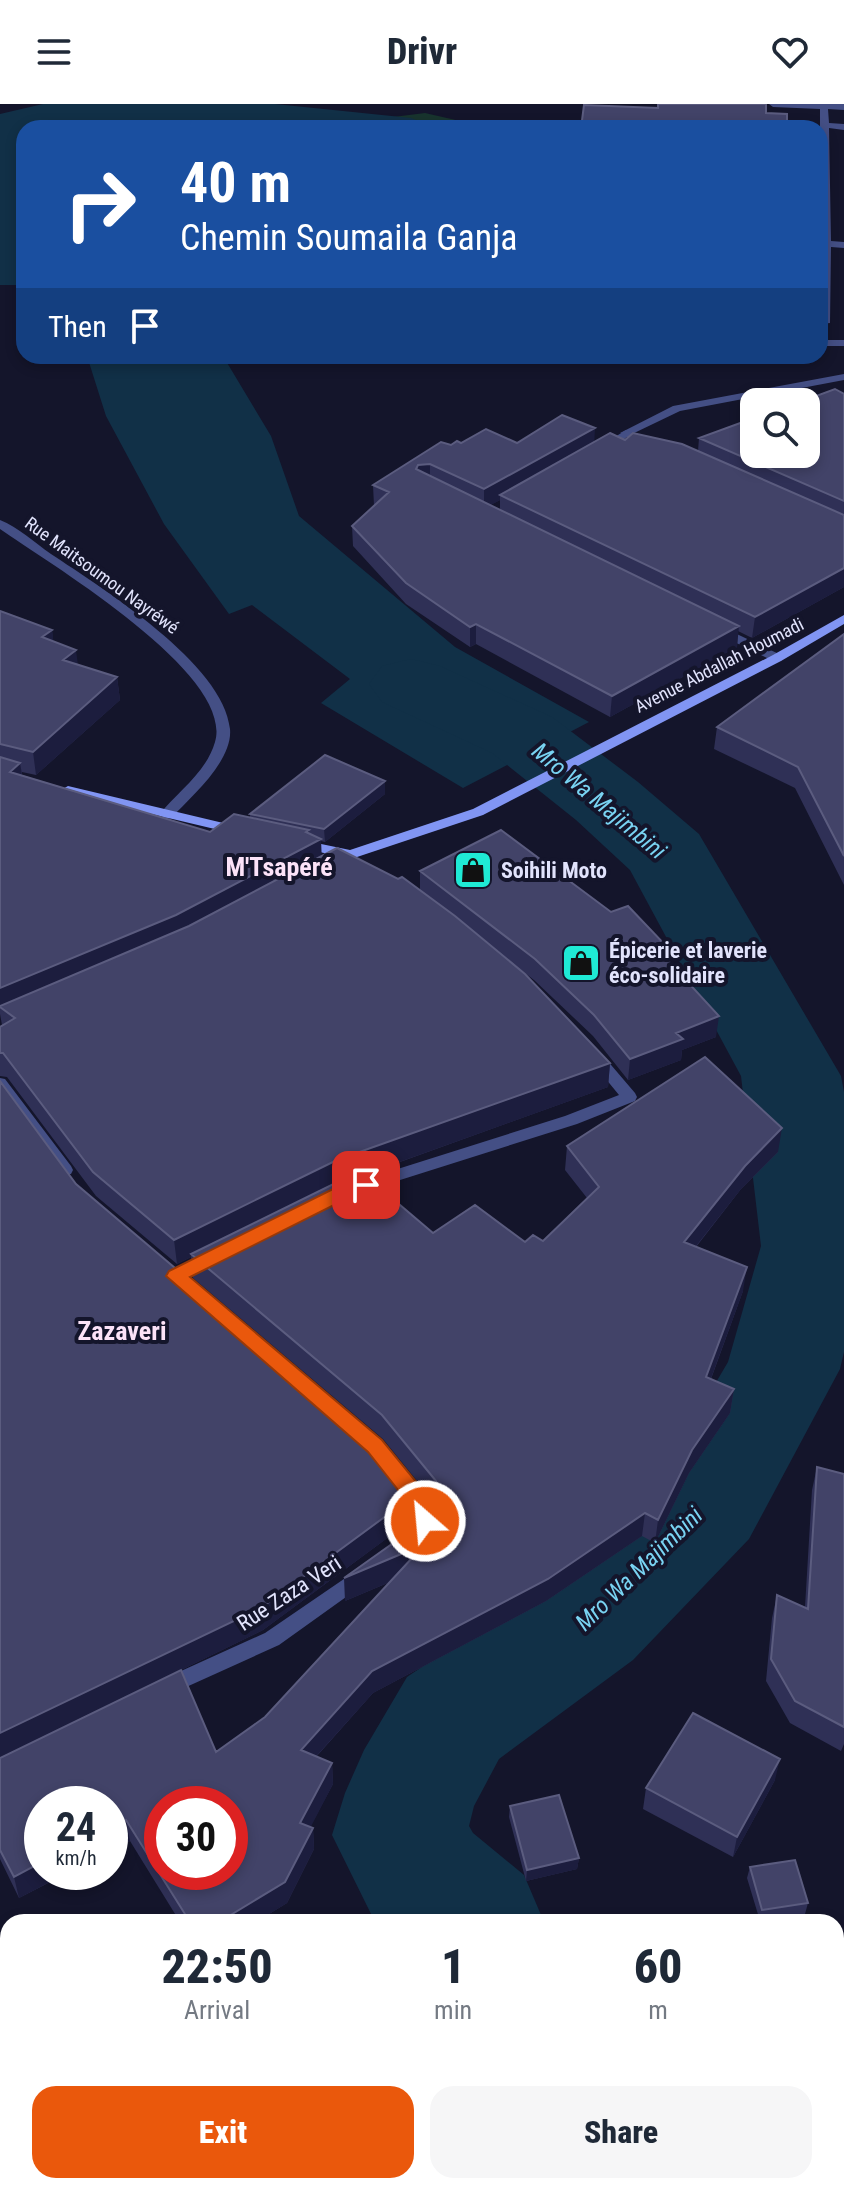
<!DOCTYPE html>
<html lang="en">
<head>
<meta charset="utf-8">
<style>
	:root { --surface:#fff; --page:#f6f6f7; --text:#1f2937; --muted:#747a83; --accent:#ea580c }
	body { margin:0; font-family:"Roboto Condensed",sans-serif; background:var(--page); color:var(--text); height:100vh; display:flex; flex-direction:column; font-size:30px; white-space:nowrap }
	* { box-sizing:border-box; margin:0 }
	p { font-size:26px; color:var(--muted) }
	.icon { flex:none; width:44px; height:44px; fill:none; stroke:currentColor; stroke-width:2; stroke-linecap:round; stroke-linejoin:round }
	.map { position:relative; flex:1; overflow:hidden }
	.details { position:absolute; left:0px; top:1810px; width:844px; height:280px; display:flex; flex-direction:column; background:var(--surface); border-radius:24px 24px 0 0; box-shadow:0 4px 12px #0003 }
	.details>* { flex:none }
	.top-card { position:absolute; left:16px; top:16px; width:812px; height:244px; border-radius:24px; box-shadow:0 4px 12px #0003; background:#1a4fa0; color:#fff; overflow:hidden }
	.controls { position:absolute; left:740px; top:284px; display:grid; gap:16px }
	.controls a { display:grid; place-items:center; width:80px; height:80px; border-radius:16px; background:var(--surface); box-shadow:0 4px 12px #0003; font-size:40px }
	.speed { position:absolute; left:24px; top:1682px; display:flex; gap:16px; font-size:40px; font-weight:700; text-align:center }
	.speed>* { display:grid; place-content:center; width:104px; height:104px; border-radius:50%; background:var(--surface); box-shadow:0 4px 12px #0003; line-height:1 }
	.speed small { font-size:20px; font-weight:400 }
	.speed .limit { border:12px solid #d22; background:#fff; color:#111 }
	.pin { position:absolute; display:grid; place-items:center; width:68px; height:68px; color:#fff; margin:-34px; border-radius:16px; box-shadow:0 4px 12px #0006 }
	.me { position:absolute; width:88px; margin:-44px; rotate:333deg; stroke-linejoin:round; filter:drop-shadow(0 0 6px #0008) }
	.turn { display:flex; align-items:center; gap:28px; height:168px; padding:0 32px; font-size:36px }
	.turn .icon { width:104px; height:104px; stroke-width:2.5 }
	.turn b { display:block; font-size:56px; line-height:68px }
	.then { display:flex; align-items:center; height:76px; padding:0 32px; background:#0003; gap:16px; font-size:30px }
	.eta { display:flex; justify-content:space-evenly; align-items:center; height:136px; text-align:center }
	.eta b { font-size:48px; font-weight:800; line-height:56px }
	.cta { display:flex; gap:16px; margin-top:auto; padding:16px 32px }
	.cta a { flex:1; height:92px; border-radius:24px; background:var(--accent); color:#fff; font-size:32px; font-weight:800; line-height:92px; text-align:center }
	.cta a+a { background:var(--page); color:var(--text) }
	header { display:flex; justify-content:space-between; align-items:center; height:104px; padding:0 32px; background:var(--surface); font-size:36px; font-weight:800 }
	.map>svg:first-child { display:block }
	.green { fill:#18342e }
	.water { fill:#113047 }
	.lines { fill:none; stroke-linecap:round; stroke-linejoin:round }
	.river { fill:#113047; fill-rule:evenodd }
	.service { fill:#444f85; fill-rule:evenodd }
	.minor { fill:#444f85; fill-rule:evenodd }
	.tertiary { fill:#444f85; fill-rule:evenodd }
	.secondary { fill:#8195f3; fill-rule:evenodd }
	.wall { fill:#2f3056; fill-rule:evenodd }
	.shaded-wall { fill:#1c1d3e }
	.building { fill:#424368; stroke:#5b5c7f; stroke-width:2; fill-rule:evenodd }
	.route { fill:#ea580c; stroke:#983908; stroke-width:2 }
	.labels { text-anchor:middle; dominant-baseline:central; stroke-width:8; stroke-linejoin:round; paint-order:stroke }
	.far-street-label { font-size:18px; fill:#e1e3fc; stroke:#14152b }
	.poi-label { font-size:22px; font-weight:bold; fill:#e1e3fc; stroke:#14152b; text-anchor:start }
	.street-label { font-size:22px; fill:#e1e3fc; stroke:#14152b }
	.water-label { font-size:24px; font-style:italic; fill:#79d3f2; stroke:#14152b }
	.quarter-label { font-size:26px; font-weight:bold; fill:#fce3f8; stroke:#14152b }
</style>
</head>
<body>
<header><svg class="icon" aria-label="menu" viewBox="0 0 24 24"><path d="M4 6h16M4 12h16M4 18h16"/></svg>Drivr<svg class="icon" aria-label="heart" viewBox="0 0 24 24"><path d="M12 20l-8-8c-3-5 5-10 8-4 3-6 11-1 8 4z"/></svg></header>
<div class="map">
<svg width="844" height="2090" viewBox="0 0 844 2090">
	<rect width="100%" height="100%" fill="#14152b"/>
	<path class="green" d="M425 9 473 20 508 17 522 22 183 24 385 14Z"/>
	<path class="water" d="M43 0H275L411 14 437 24H24V181H0V10Z
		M87 252H223L271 332 299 412 455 543 589 618 463 684 321 599 350 575 252 501 229 510 164 420 106 312Z"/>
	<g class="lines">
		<path class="river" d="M411 555 440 562 552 613 638 678 699 730 841 972 844 988V1248L840 1265 749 1435 633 1556 499 1655 474 1702 469 1722 473 1729 524 1771 544 1818H375L332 1731 345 1689 364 1646 407 1573 545 1480 665 1365 728 1258 761 1142 741 972 630 766 576 716 492 649 382 598 369 580 382 562Z
			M836 1902 844 1906V2052L836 2049Z"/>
		<path class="service" d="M769 0H844V6L828 5 829 19 844 20V26L829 24 831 137 844 138V144L831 143 830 219 820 220V5L773 3Z
			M820 236H844V242H820Z
			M844 270V276L680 307 630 331 620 329 673 302Z
			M595 947 600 948 635 989 637 993 635 997 577 1020 359 1089H347L345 1085 347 1081 565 1012 619 991 587 952Z
			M210 1149 216 1151 218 1155 216 1159 181 1177H169L167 1172 169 1167Z"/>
		<path class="minor" d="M626 326 654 338 648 341 627 333 607 347H599V343Z
			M0 416C18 423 35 439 51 450 102 484 224 560 230 625 233 657 191 693 171 714L166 715 159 711C178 687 206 669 215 638 235 570 50 460 0 425Z
			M718 521 781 551 783 554 781 557H773L714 528V522Z
			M0 974 5 975 71 1062 73 1066 71 1070H59L0 990Z
			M400 1365 406 1367C425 1389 446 1405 424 1433 419 1440 416 1440 407 1438L405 1432 416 1415 415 1404 391 1372 394 1367Z
			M360 1464 367 1466 369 1472 367 1478 279 1541 173 1589 166 1592 159 1589 156 1583 159 1577 265 1529Z"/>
		<path class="tertiary" d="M0 1886 8 1890V1925L0 1921Z
			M73 2082H97L101 2090H77Z"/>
		<path class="secondary" d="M844 511V520L781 557 483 711 351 755 297 743 295 740 302 736 350 746 473 705 773 551Z
			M68 682 240 723 247 727 240 731 63 689 61 686Z"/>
	</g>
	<path class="wall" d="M844 290V483L752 534 738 527 737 543 610 613 476 540 470 543 406 500 353 442 352 422 374 402 373 381 451 341 461 339 594 338 625 336 698 347 699 334ZM500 396V406L490 401Z
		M0 507 52 526 53 538 78 561 117 573 120 596 36 671 22 668V671L210 728 250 713V710L385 677V690L325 738 321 737V752L420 786V767L611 808 669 845 668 856 716 933 682 946 681 956 628 976 593 932 534 876 501 851 610 959 608 983 364 1071 433 1129 525 1138 543 1137 587 1094 565 1066 567 1042 778 1048 741 1085 696 1143 743 1187 711 1275 734 1285 730 1309 689 1369 655 1439 642 1432 546 1497 373 1589 316 1653 332 1659 333 1680 310 1723 313 1724 314 1745 287 1799 256 1818H180L130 1737 19 1794 0 1755V1654L76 1080 413 1415 263 1526 181 1566 216 1648 265 1613 390 1478 345 1497 427 1415 435 1399 383 1335 193 1174 191 1153 177 1160 96 1092 7 973 0 972V923L2 921 0 910Z
		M844 530V781L795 684 714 645 717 623Z
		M817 1363 844 1370V1640L841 1647 790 1619 766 1577 772 1514 777 1491 805 1503 812 1386Z
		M775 1676 733 1753 643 1705 646 1684Z
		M510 1702 579 1754 577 1765 526 1777 509 1713Z
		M750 1763 808 1799 805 1810 760 1817 747 1774Z"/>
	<path class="shaded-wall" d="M595 324 594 344 500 391V396L484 405V385Z
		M430 360V379L416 365 418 361Z
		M844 464V483L752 534 755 513Z
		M476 520V540L470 543V523Z
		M739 522 737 543 610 613 612 592Z
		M52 526 55 549 42 533Z
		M76 546 79 569 63 556Z
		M117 573 120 596 36 671 33 648Z
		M20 659 24 682 10 668Z
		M385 677V690L325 738 324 725Z
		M309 726 310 741 321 735 322 759 179 834 0 903V884Z
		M669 845 667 865 660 848Z
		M719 912 716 933 682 946 681 956 628 976 630 955 676 929Z
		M610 959 608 983 338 1080 191 1150V1153L177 1160 174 1136 337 1056Z
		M782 1024 778 1048 741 1085 681 1161 684 1138 745 1062Z
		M747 1163 743 1187 703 1296 706 1273Z
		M734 1285 730 1309 689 1369 655 1439 658 1416 692 1346Z
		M413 1392V1415L263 1526 0 1654V1629Z
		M645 1409 642 1432 546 1497 373 1589 302 1668 301 1646 372 1567Z
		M425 1440V1463L345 1497 344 1474Z
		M780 1655 775 1676 733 1753 737 1733Z
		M332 1659 333 1680 302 1740 300 1719Z
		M126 1716 130 1737 110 1747V1724Z
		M313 1724 314 1745 287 1799 256 1818H219Z
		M579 1754 577 1765 526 1777 527 1766Z
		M42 1758V1768H69L19 1794 14 1773Z"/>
	<path class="building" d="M658 0H766V9L787 10V24H581L584 1 658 4Z
		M835 285 844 290V397L699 334 754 314V350H806V298H800Z
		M562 311 595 324 484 385 430 360 418 361 416 365 739 522 612 592 476 520 470 523 406 479 352 422 389 388 373 381 441 338 451 341 457 337 461 339 486 325 517 339Z
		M610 329 625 336 633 329 682 340 844 411V464L755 513 500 391Z
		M0 507 52 526 42 533 76 546 63 556 117 573 33 648 0 640Z
		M844 530V752L798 663 717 623Z
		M325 651 385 677 324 725 250 710Z
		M0 653 20 659 10 668 210 728 234 710 309 726 306 728 321 735 176 811 0 884Z
		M501 726 611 808 628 802 669 845 660 848 719 912 676 929 683 935 630 955 594 911 535 855 420 767Z
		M337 744 398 775 402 773 455 812 525 870 610 959 337 1056 174 1136 93 1068 3 949H0V923L15 914 0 903V902L189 822Z
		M705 953 782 1024 745 1062 684 1138 747 1163 706 1273 734 1285 692 1346 658 1416 645 1409 548 1475 372 1567 301 1646 332 1659 300 1719 313 1724 285 1778 219 1818H190L126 1716 110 1724V1700H42V1758L14 1773 0 1746V1654L181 1566 216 1648 265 1613 425 1440 344 1474 427 1415 437 1395 436 1377 382 1311 191 1150 360 1067 433 1129 475 1101 525 1138 533 1131 543 1137 599 1083 567 1042ZM162 1700H230V1768H162Z
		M0 977 76 1080 366 1326 412 1382 413 1392 261 1504 0 1629Z
		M817 1363 844 1370V1623L795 1597 771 1555 777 1491 808 1505Z
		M693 1609 780 1655 737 1733 646 1684Z
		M559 1691 579 1754 527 1766 510 1702Z
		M795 1756 808 1799 762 1806 750 1763Z
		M0 2034 8 2049V2082H26L31 2090H0Z
		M836 2061 844 2066V2090H128L123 2082H836Z"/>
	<path class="route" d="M366 1074 375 1081 372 1086 352 1092 190 1173 382 1336 431 1396 436 1417 433 1423 425 1426 418 1423 413 1405 368 1348 166 1172 169 1167 339 1082Z"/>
	<defs>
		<symbol id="shop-square" viewBox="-11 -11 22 22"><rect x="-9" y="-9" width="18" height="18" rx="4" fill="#1fead5" stroke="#14152b"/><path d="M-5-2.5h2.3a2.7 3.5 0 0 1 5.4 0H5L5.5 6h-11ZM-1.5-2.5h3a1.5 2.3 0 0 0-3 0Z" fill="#111"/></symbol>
	</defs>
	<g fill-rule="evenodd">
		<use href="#shop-square" x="451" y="744" width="44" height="44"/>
		<use href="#shop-square" x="559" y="837" width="44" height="44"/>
	</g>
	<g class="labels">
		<g class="far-street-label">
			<text transform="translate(102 471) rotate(36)">Rue Maitsoumou Nayréwé</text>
			<text transform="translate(719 561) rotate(-27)">Avenue Abdallah Houmadi</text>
		</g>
		<g class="poi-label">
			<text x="501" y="766">Soihili Moto</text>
			<text x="609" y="846">Épicerie et laverie<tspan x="609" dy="25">éco-solidaire</tspan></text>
		</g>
		<g class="street-label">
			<text transform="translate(289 1489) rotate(-33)">Rue Zaza Veri</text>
		</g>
		<g class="water-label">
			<text transform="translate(599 697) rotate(40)">Mro Wa Majimbini</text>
			<text transform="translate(639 1465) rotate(-44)">Mro Wa Majimbini</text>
		</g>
		<g class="quarter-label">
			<text x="279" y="763">M'Tsapéré</text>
			<text x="122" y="1227">Zazaveri</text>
		</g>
	</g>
</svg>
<div class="controls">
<a><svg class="icon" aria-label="search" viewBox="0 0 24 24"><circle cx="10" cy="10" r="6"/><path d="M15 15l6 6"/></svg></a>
</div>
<div class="speed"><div>24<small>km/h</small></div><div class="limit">30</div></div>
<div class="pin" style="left:366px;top:1081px;background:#d93025"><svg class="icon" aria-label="arrive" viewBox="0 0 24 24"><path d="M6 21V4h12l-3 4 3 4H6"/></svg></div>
<svg class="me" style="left:425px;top:1417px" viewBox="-20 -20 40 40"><circle r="17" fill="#ea580c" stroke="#fff" stroke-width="3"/><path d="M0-11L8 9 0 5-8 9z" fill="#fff"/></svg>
<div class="top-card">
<div class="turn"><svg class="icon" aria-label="right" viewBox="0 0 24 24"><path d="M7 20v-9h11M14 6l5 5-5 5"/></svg><div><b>40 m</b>Chemin Soumaila Ganja</div></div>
<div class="then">Then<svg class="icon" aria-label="arrive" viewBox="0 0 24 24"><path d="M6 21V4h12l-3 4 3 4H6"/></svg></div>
</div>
<section class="details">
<div class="eta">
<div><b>22:50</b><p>Arrival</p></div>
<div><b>1</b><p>min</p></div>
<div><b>60</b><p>m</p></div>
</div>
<div class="cta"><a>Exit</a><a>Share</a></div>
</section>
</div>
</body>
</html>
